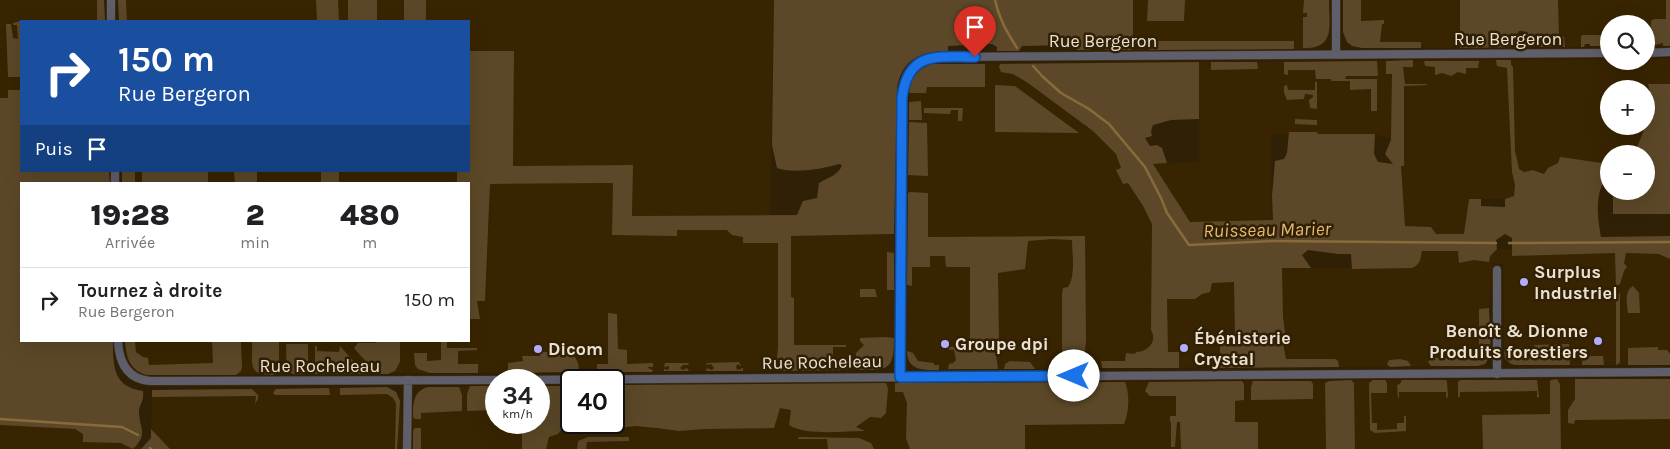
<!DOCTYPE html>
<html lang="fr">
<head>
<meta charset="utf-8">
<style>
	:root { --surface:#fff; --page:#f2f2f2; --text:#202124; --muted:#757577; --line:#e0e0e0 }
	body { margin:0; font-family:Karla,sans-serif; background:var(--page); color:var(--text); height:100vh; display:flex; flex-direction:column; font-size:19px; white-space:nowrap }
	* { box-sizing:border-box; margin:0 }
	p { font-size:16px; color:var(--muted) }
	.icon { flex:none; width:28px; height:28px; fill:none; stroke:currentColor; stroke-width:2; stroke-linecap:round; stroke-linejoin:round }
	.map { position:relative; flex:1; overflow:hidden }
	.drawer { position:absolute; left:20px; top:182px; width:450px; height:160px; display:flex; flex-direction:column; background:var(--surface); border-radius:0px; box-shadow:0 5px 20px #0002 }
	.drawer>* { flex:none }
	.guide { position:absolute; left:20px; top:20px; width:450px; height:152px; border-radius:0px; box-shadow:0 5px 20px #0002; background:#1a4fa0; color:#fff; overflow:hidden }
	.buttons { position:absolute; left:1600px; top:15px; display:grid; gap:10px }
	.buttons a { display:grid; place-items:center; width:55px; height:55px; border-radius:50%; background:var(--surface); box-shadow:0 5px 20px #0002; font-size:25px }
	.speed { position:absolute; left:485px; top:369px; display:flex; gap:10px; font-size:25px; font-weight:700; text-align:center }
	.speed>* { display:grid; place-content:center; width:65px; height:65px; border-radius:50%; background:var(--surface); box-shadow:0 5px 20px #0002; line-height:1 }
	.speed small { font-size:12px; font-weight:400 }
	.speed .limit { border:2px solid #111; border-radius:8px; background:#fff; color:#111 }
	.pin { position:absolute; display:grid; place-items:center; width:42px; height:42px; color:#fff; margin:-51px -21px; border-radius:50% 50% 50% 0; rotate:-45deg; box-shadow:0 0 5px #0007 }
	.pin .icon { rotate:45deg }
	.me { position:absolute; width:55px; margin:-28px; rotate:270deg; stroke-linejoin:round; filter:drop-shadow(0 0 4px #0008) }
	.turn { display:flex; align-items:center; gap:18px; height:105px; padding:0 15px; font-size:22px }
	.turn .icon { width:65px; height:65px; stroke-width:2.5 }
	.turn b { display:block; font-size:35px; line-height:42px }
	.then { display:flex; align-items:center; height:48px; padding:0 15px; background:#0003; gap:10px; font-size:19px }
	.eta { display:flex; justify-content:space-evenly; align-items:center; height:85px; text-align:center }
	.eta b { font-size:30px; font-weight:800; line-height:35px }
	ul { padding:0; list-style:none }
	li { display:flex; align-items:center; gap:15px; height:65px; padding:0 15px; border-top:1px solid var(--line) }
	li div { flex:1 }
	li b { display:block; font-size:19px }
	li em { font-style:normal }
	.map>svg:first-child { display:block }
	.built { fill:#382400 }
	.green { fill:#5c4828 }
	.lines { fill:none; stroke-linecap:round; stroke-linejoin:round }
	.stream { stroke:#896b3b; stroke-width:2.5 }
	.minor-casing { stroke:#4a3b22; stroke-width:9 }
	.minor { stroke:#5f5f6c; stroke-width:8 }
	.route-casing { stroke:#114b97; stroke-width:12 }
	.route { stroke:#1a73e8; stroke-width:9 }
	.poi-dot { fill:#b1adfa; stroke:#302005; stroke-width:2 }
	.labels { text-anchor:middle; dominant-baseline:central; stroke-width:5; stroke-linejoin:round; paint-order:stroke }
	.street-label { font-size:18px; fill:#ede2d2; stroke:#302005 }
	.poi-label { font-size:18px; font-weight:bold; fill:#ede2d2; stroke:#302005; text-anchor:start }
	.water-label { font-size:19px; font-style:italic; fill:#e8ba71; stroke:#302005 }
</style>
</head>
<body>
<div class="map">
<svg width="1670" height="449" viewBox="0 0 1670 449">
	<rect width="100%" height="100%" fill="#302005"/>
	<path class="built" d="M0 0H104L105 21H21V97L0 98Z
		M118 0H404V21H119Z
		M426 0H774L770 215 632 216 633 165 513 166 514 51H469V21H426Z
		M1133 0H1329V34L1325 43 1314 49 1132 50 1133 45Z
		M1343 0H1460V48H1362L1352 46 1347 42 1343 32Z
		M1558 0H1670V46H1646V24H1609V46H1590V44H1585L1584 47H1559Z
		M1609 59V61H1646V59H1670V84H1648L1652 97 1646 124V89H1609V126H1646L1644 134 1634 154H1609V164L1592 162 1558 163 1548 168 1545 174 1533 170 1512 172 1515 185 1514 196 1505 199H1469L1465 234H1435L1431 227 1405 226 1401 166 1391 140 1377 134 1271 135V221L1190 222 1152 164 1199 162V62Z
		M1025 63 1085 125 1093 131 1116 154 1121 168 1117 170 1123 184 1127 182 1143 206 1152 224 1153 284 1235 282V367L919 370 909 363 907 355 910 84 913 77 919 71 932 64Z
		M122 171H457V184H122Z
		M613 183 612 235 705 226 786 236 894 234V356L892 362 888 366 880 370 153 375 141 373 131 365 127 359 125 341H469V300L485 301 490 184Z
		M1464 248 1512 249V256L1615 253 1659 254 1670 259V365H1516L1511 364 1505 359 1504 350 1503 264 1493 263 1489 308 1491 355 1485 364 1478 366 1285 367V349L1283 343 1285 333 1283 317 1282 268H1412L1421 251H1458Z
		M1557 379H1670V449H1561L1560 384Z
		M1351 380H1551L1550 414 1483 415V449H1355L1354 383Z
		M1235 381H1329L1325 383 1326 449H1258V422L1235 423Z
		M1125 382H1181V449H1025V425L1122 424 1128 391Z
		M916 383 915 449H413V403L418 391 428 387 496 386V422H539V386H571V422H614V385Z
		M387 387 396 392 401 403 402 449H170L151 429 152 390Z
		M0 423 108 431 130 435 143 449H0Z"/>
	<path class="green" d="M97 0H104L105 21H97Z
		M118 0H126L127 21H119Z
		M316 0H338L339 21H317Z
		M348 0H377V21H348Z
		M404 0H426V21H404Z
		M774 0H1133V45L1132 50H1105L1104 45H1091L1090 50H1076L1078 45 1022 46 1019 51H997V47L992 44 948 46V51C921 51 902 59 897 88L894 234 791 236V297L794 298V345H846V347H833V361H845L847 363V370L776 371 778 346V243H743V237L732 235 727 230H677V236L612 235 613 183 490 184 485 301H477L480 319H469V184H457V171H469V51H514L513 166 633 165 632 216 797 215 803 201 817 198 819 183C827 178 839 175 842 165L839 164C823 169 792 174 777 168L772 145Z
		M1148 0H1185L1184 21H1147Z
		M1304 0H1329C1329 25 1336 49 1303 48V17H1307V13H1303Z
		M1343 0H1361V21L1384 20V24H1382L1380 42H1421V48H1362L1352 46 1347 42 1343 32Z
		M1460 0H1558L1559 35 1564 37 1565 47H1524C1526 41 1529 36 1523 31H1519L1517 35 1516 47 1460 48Z
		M1666 0H1670V46H1663V43L1651 46V21L1654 19H1666Z
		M24 20 21 21V77H8L6 24H11L13 38 18 39 17 25H13V23Z
		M1582 35H1609V46H1590V44H1585L1584 47H1581V37Z
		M1147 41H1294V49L1149 50Z
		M1413 60V67H1403L1405 84H1427V85L1404 86V166H1401L1405 226 1431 227 1436 234H1464L1469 199H1481V206L1505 207V199L1514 196 1515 185 1512 172 1507 68 1497 66 1496 60H1511V65L1513 67 1515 151 1519 169 1524 172 1533 170 1544 174 1548 168 1558 163 1560 157 1609 164V183L1605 181C1594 195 1598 221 1601 237L1670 236V259L1659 254 1626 253 1624 263 1627 267 1624 271 1620 284 1616 287 1615 253 1512 256V238L1505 234 1496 240 1497 249 1490 256 1489 262 1474 260 1459 263 1458 251H1422C1420 260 1421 264 1412 268L1352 269 1351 254H1338L1308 250 1302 255 1311 268H1282L1283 317 1285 333 1283 343 1286 359H1335L1338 361 1339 367 1215 368 1214 359 1220 358V335L1235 334 1234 282 1212 283 1210 292 1202 294 1195 299H1167L1168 352H1179V368H1102L1101 361H1125L1126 353 1135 354 1136 352C1147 352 1158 342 1151 330L1152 224 1143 206 1128 183 1123 184 1116 170 1121 168 1116 154 1093 131 1028 83 1013 74 1001 72 999 67 1000 64 1199 62V119L1171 120 1153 125 1151 131 1152 136 1145 138 1150 146 1157 145 1162 148 1167 163 1153 164 1190 222 1273 220 1272 196 1275 161 1284 159 1287 153 1289 132H1317L1318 134H1375L1374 154 1378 162 1393 164 1385 154 1391 140 1392 74H1386V61Z
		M1377 61 1378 76H1346L1345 79H1377V111H1371V89L1350 90V81H1331V79H1316L1315 70H1288V75L1284 74V62Z
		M1424 61H1479L1478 68H1466V74L1458 72 1451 76 1442 73 1435 75V67L1425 66Z
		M1211 62H1257L1258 68 1257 69 1211 70Z
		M932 64H985V87H927L926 93H909C910 78 918 69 932 64Z
		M1315 82H1317V109L1310 108 1309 100 1313 97V95L1305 94 1304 99 1287 100 1284 92V86L1287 85 1288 90H1315Z
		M1648 84H1670V214H1613V191H1646V154H1634C1644 130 1655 110 1648 84Z
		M995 85 1015 86 1079 133 995 132Z
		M8 90H21V171H109L110 184H21V341H113C113 366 113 387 143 391 144 403 140 402 139 411 139 428 149 434 133 449L121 443 83 442V434L75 429 0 425V98H8Z
		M921 101 922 120H909V102Z
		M924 108H963L962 121H958V110H951L950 114 924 113Z
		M1295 119 1317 120V125L1295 124Z
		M909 122 927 123 928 176 908 175Z
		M122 171H135V182L122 184Z
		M142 171H208V184H153V182H142Z
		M234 171H257V184H235Z
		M321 171H339V184H321Z
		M910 192 928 193V237L1085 236 1086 339 1084 369H1049L1052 362 1062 360V293L1063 288 1068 287C1076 275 1072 253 1072 240L1052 239 1028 241 1025 269 998 273 999 343 996 355 998 369H948L949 364 953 363 956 360 954 350 946 349V347H958L956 342H970V267H946L945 256H930V267H912V286L907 285 908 193Z
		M887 252 894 253V290H887Z
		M1633 286 1639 293 1640 313H1628C1627 304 1624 291 1633 286Z
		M860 289H875L877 297H860Z
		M1620 293V363L1616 365V296Z
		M1489 308 1491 355 1485 364 1478 366H1431L1428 362 1431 358H1479V309Z
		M608 313 617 314 618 349 627 350V364L653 363V367H648V368L653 370 652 372H598L597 370V364H608Z
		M1628 327V348L1658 347V350H1667L1670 354V365H1628Z
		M886 337 894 338C894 372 887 370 856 370V353L864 345 860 341V338Z
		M125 341H135L136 352 143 357 148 358 149 365 213 363 212 341H241L242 367 241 371 236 375H147C130 371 126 357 125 341Z
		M252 341H279V368L274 375C246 375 253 364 252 341Z
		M377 341H400V362L395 371 388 374H377L354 348 358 343H376Z
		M441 341H447V348H477V350L458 351V364H478V373H430L418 369 415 365 414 353H427V361L441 360Z
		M555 342C567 346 579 357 579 370L574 372 510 373 508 370V363L523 361 522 356H540V352H554Z
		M286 344H308V372L306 374C302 374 297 375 293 374 284 372 287 351 286 344Z
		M1569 344 1570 365H1516L1511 364 1505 359 1504 350 1506 348 1534 347V345Z
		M315 346H317V351L339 352 340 346 365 374H315Z
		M907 351 913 353 918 361 934 363V365H939V370C924 370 907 371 907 351Z
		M1583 356H1603L1604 365H1582Z
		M1400 359 1408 361 1411 366 1390 367 1387 364 1389 360Z
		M1010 361 1030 362 1035 369H1004L1005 364Z
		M739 362 741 366 737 364 736 368 738 370 743 368V371H706L707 368 712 370 714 368 711 364 706 365 707 363Z
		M665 363H688L689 365H683L680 368 683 370 687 368 689 371H664V369L668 370 669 368V366L664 367Z
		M1557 379 1560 384 1561 449H1483L1482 415 1550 414V381L1551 380Z
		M1575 379H1670V419L1575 420 1574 424 1568 423V410L1575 399Z
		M1351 380 1354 383 1355 449H1326L1325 383 1329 381Z
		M1373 380H1385L1387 383V393H1371L1372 423H1377V430L1397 429V423H1404V416H1406V431L1375 433 1370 430 1369 383Z
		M1402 380H1446L1447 382 1448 397 1446 398V392H1399V398H1398L1397 385 1400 384Z
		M1460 380H1537L1539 397H1537V391L1460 392V397H1458V382Z
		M1242 381 1244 384V400L1235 401V422H1258V449H1181L1180 422H1177L1175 447H1171V422H1170V416H1176V396H1150L1145 391 1149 382Z
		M1253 381H1311L1313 384V399L1251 400V387Z
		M1125 382C1130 393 1129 413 1124 424L1025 425V449H910L906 438 907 403 903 392H895V383Z
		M886 383 888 389 886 413 881 418 870 417 856 427 865 431C846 431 805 436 789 425L791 410 780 408 774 428 704 429 679 431 657 428 635 426 606 430H586L574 424 564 426 558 434 549 437 546 449H522V423L539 422V386H571V422H614V385Z
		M470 386H496V410L467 411V394Z
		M387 387 396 392 400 401 397 449H395L396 403 393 398 387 394 340 395V388Z
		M428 387H459L462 395V411L421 413V419H415L413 417C413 404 413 391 428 387Z
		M329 388 330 395H275L273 393 276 389Z
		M252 389 258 395V399L255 404 256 396 152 397V390Z
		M415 428H421V449H413V430Z
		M151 429 170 449H141L151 438Z
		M588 437H629V441L587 442 586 449H577L578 441Z
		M799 437 859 438 871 443 874 449H828L827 439H798Z"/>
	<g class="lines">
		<path class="stream" d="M995 0C999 19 1007 32 1017 48
			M1033 66 1043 77 1061 93 1089 109 1109 124 1145 167 1161 198 1167 213 1189 245 1272 241 1496 243
			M1509 243 1670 242
			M0 419 122 427 138 435
			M150 448 151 449"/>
		<defs>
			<path id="minor" d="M111 0V21
				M1646 53 1670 52
				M1336 55V0
				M115 171V184
				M1497 270V374
				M118 341C119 362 127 379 150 381L507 380
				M900 377 902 98C904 77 913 61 935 57L1609 53
				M515 380 1670 372
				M407 449 408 380"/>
		</defs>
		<use href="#minor" class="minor-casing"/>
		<use href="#minor" class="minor"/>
	</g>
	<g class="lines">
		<defs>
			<path id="route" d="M975 57C938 57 908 50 902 98L900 377 1074 376"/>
		</defs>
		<use href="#route" class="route-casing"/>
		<use href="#route" class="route"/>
	</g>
	<g class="poi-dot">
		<circle cx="1524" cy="282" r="5"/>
		<circle cx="1598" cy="341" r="5"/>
		<circle cx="945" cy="344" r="5"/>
		<circle cx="1184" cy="348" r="5"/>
		<circle cx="538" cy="349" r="5"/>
	</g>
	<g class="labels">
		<g class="street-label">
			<text x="1508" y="39">Rue Bergeron</text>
			<text x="1103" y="41">Rue Bergeron</text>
			<text transform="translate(822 362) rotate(-1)">Rue Rocheleau</text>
			<text x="320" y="366">Rue Rocheleau</text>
		</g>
		<g class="poi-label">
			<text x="1534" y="272">Surplus<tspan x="1534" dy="21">Industriel</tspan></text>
			<text x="1588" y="331" text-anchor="end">Benoît &amp; Dionne<tspan x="1588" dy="21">Produits forestiers</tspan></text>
			<text x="1194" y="338">Ébénisterie<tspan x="1194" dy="21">Crystal</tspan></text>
			<text x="955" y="344">Groupe dpi</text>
			<text x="548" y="349">Dicom</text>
		</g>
		<g class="water-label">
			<text transform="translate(1267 230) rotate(-1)">Ruisseau Marier</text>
		</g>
	</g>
</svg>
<div class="buttons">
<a><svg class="icon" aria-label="search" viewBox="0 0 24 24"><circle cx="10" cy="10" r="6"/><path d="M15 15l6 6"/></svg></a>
<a>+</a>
<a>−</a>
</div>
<div class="speed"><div>34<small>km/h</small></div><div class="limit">40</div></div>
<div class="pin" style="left:975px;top:57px;background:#d93025"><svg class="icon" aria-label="arrive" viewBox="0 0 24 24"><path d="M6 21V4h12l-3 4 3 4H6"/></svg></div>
<svg class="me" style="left:1074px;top:376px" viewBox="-20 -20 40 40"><circle r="19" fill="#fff"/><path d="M0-13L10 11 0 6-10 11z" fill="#1a73e8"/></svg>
<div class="guide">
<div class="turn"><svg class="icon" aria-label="right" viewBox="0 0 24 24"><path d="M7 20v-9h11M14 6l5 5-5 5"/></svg><div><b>150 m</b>Rue Bergeron</div></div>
<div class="then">Puis<svg class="icon" aria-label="arrive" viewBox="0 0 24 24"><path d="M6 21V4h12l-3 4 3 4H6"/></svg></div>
</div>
<section class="drawer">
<div class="eta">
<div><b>19:28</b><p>Arrivée</p></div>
<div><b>2</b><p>min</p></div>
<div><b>480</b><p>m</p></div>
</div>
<ul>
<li><svg class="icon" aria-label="right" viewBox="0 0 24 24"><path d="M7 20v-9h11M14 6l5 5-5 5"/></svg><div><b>Tournez à droite</b><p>Rue Bergeron</p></div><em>150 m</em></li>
</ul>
</section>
</div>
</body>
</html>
